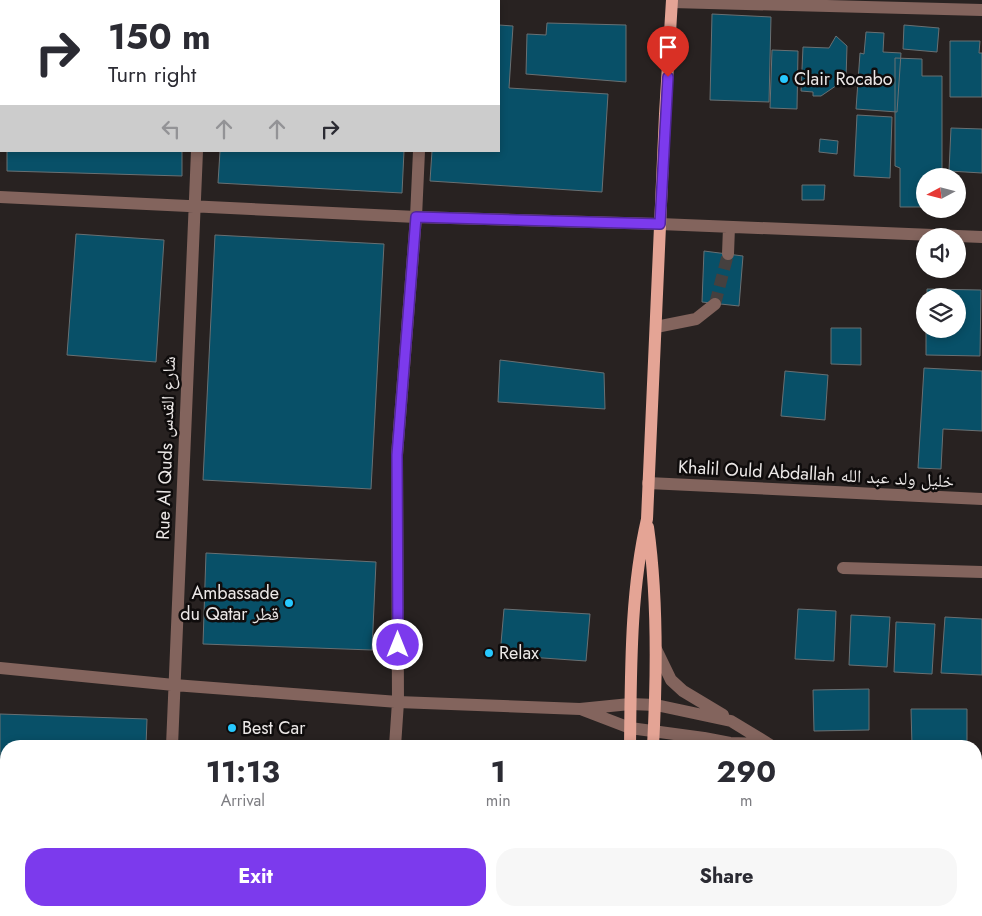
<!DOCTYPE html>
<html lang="en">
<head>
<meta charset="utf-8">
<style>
	:root { --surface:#fff; --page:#f7f7f7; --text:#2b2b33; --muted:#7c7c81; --accent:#7c3aed }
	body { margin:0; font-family:Jost,"Noto Naskh Arabic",sans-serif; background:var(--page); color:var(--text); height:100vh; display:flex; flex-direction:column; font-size:19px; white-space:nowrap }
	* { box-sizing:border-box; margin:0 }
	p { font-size:16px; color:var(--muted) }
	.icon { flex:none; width:28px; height:28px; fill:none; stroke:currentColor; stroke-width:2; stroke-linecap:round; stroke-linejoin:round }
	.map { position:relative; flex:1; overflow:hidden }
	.panel { position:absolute; left:0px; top:740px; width:982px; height:176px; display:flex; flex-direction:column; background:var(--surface); border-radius:20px 20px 0 0; box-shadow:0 2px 8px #0003 }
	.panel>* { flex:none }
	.guide { position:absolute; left:0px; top:0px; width:500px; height:152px; box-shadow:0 2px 8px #0003; background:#fff; color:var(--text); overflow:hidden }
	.needle { width:32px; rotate:263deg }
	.buttons { position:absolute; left:916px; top:168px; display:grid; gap:10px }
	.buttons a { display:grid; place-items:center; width:50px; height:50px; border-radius:50%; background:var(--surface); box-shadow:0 2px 8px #0003; font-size:25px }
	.pin { position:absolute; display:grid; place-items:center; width:42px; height:42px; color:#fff; margin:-51px -21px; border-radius:50% 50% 50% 0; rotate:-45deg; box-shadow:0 0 5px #0007 }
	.pin .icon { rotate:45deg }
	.me { position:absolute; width:55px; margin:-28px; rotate:0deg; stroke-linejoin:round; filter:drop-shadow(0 0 4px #0008) }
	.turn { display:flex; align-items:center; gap:18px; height:105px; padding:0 25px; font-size:22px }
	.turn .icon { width:65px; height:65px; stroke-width:2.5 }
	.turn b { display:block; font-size:35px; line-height:42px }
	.lanes { display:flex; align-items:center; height:48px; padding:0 25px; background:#0003; justify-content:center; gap:25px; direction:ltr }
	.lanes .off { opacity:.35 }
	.eta { display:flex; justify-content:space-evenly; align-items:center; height:85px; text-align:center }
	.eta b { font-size:30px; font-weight:700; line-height:35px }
	.button { display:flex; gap:10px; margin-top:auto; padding:10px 25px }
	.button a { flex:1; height:58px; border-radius:20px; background:var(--accent); color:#fff; font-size:20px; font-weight:700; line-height:58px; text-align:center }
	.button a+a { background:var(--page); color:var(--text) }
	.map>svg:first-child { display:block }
	.water { fill:#2f0200; stroke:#684745 }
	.building { fill:#085068; stroke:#697073 }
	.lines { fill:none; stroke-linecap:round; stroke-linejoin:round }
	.minor-tunnel { stroke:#45403f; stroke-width:12; stroke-dasharray:12 6; stroke-linecap:butt }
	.minor { stroke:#83645d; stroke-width:12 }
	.major { stroke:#e4a495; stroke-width:12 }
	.route-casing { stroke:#51269a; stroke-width:12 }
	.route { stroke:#7c3aed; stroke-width:9 }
	.poi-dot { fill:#27c8fe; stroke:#0f0c0c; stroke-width:2 }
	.labels { text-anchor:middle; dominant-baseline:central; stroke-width:5; stroke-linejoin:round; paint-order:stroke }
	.poi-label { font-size:18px; fill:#ece8e7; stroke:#0f0c0c; text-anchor:start }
	.street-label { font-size:18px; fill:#ece8e7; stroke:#0f0c0c }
</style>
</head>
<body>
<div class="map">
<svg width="982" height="916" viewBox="0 0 982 916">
	<rect width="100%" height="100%" fill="#282221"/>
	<path class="water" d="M449 910H462L464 916H443Z"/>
	<path class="building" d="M228 0H378L228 1Z
		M712 14 771 17 769 102 710 100Z
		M547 23 626 25V82L526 74 527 34 546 35Z
		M499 25 513 26 509 88 608 94 602 192 430 181 432 151H499Z
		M904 25 939 28 937 52 903 49Z
		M866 32 884 33 883 52 901 53 897 112 856 109 860 53 864 54Z
		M836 36 847 46 846 79 821 96H813V92L801 91 803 47 829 48Z
		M950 41H980L979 53H982V97H950Z
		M772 50 798 51 797 109 770 108Z
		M895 58 922 59V76H942V176H925V207H900V168L895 166Z
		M857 115 892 117 890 178 854 176Z
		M951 128 982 129V173L949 171Z
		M820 139 838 141 837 154 819 152Z
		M7 151H182V176L7 171Z
		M220 151H404L402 193 218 183Z
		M802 185H825L824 200H802Z
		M76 234 164 240 156 362 67 355Z
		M215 235 384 244 371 489 203 480Z
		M704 251 743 256 739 306 702 302Z
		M927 289 981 290 980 356 926 355V329H958V296H927Z
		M831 328H861V365L831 364Z
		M500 360 604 373 605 409 498 402Z
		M924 368 982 371V431L943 429 941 469 918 468Z
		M785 371 828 375 825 420 781 416Z
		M206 553 376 562 372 650 203 644Z
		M504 609 590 614 586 661 500 655Z
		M798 609 836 611 834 661 795 659Z
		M851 615 890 617 887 667 849 665Z
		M945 617 982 619V675L941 673Z
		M896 622 935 624 932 674 894 672Z
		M869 689V730L814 731 813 690Z
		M911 709H967V746H912Z
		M0 714 147 719 146 746H6V767H0Z
		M976 808H980L979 829H976Z
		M0 845H6V910H97V916H0Z
		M976 889 982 892V916H964L954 910H976Z
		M497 910H585V916H497Z
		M769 910H820L819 915 769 912Z
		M848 910H886L882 916H845Z
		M904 910H943L953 916H900Z"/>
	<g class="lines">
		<path class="minor-tunnel" d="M715 304 728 254"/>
		<path class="minor" d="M203 1V0
			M426 1V0
			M672 2 982 10
			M0 197 416 217 660 224 982 237
			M728 254 729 227
			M656 327 696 319 715 304
			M648 483 982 499
			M843 568 982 572
			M656 649 671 680 683 691 723 715
			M0 668 174 685 398 702 580 709 630 704 656 705 731 721 772 746
			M583 710 630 728 704 738 730 743 768 744
			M172 746 197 151
			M395 746 398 702 397 455 416 217 419 151
			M976 781H982
			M976 870 982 873
			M167 916 168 910
			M381 916V910"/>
		<path class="major" d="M648 527C658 599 657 674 653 746
			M630 746C631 671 630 593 647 519L665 114 672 0
			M631 916 632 910"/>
	</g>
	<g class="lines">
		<defs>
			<path id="route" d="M398 645 397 455 416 217 660 224 668 77"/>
		</defs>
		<use href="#route" class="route-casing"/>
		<use href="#route" class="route"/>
	</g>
	<g class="poi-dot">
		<circle cx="784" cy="79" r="5"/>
		<circle cx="289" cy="603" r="5"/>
		<circle cx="489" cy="653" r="5"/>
		<circle cx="232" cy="728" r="5"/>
	</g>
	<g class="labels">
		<g class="poi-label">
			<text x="794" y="79">Clair Rocabo</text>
			<text x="279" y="593" text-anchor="end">Ambassade<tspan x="279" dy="21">du Qatar قطر</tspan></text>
			<text x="499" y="653">Relax</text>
			<text x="242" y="728">Best Car</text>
		</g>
		<g class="street-label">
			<text transform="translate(166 448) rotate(-88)">Rue Al Quds شارع القدس</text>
			<text transform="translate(816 474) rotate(3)">Khalil Ould Abdallah خليل ولد عبد الله</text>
		</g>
	</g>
</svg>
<div class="buttons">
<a><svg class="needle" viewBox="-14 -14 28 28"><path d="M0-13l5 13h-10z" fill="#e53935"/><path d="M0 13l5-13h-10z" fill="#7c7c81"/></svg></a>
<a><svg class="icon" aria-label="sound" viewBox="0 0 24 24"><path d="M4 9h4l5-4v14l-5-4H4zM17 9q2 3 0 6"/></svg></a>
<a><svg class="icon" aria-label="layers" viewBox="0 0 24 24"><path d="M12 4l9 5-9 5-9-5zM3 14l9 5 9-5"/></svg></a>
</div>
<div class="pin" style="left:668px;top:77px;background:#d93025"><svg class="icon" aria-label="arrive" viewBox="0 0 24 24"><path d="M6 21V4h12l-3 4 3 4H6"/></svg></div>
<svg class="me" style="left:398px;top:645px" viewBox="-20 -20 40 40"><circle r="17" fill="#7c3aed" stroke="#fff" stroke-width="3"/><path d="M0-11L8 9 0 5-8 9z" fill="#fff"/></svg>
<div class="guide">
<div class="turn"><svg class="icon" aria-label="right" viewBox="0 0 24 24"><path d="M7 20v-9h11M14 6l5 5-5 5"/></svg><div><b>150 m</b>Turn right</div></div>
<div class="lanes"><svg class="icon off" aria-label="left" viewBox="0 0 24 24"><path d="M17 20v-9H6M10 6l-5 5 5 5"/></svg><svg class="icon off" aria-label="ahead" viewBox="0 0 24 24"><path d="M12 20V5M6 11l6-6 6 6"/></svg><svg class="icon off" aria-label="ahead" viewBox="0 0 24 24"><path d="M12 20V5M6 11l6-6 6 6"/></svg><svg class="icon" aria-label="right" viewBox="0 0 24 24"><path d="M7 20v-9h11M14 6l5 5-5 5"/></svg></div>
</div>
<section class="panel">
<div class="eta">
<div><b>11:13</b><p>Arrival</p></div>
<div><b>1</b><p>min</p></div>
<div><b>290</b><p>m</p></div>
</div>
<div class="button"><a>Exit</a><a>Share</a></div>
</section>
</div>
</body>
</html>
